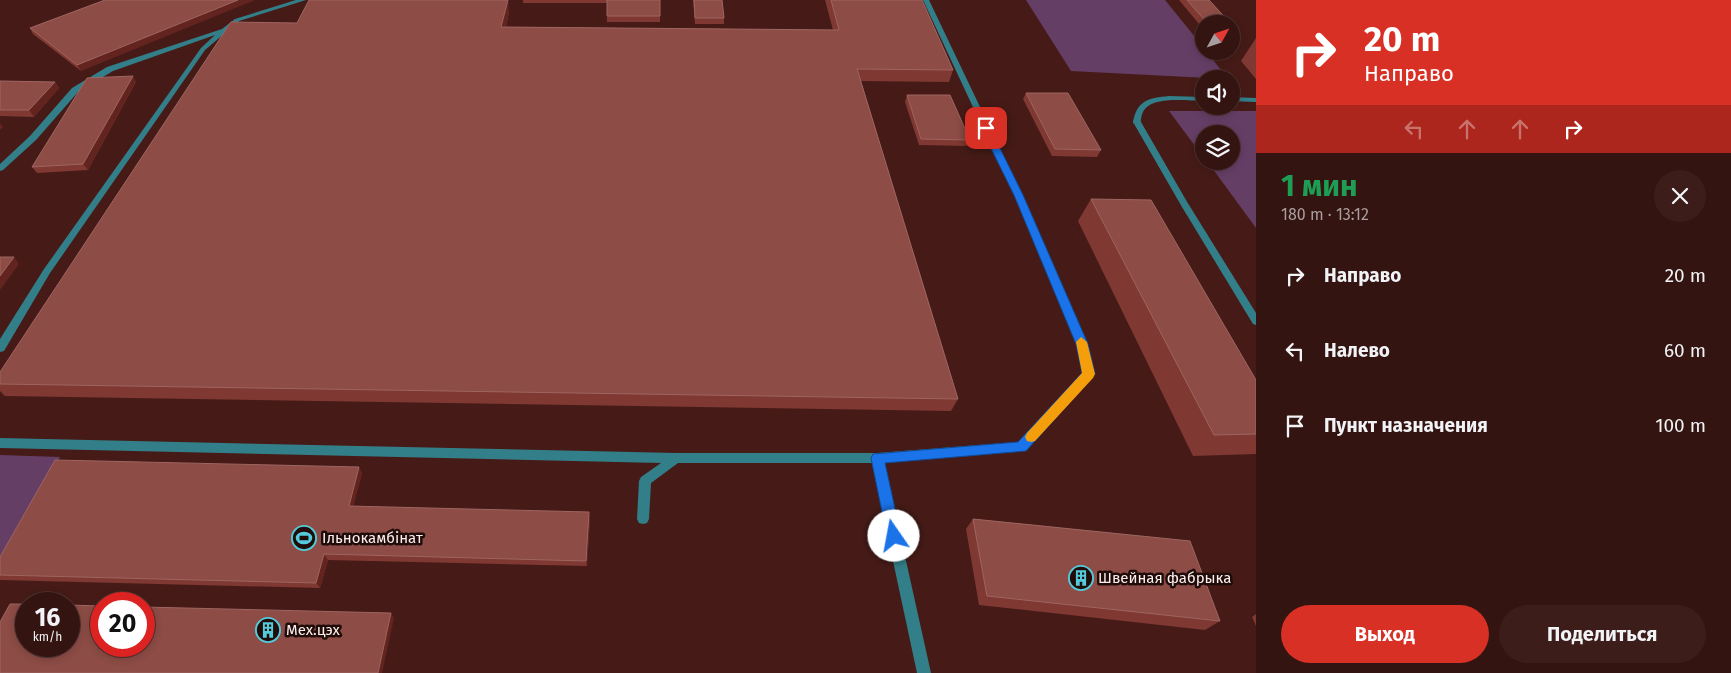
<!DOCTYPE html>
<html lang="ru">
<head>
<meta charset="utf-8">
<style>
	:root { --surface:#341411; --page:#3c1d1a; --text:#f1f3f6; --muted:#a99e9f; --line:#4e3331; --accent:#d93025 }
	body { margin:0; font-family:"Fira Sans",sans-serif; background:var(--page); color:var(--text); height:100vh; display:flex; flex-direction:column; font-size:19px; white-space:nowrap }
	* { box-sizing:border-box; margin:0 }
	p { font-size:16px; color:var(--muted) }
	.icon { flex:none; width:28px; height:28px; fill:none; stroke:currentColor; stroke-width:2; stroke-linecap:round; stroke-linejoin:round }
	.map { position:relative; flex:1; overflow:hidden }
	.panel { display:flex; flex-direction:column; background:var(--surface); width:475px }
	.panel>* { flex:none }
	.guide { background:#d93025; color:#fff; overflow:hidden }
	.needle { width:32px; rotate:50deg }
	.controls { position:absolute; left:1195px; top:15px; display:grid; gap:10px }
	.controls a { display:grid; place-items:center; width:45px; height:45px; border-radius:50%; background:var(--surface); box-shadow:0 2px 8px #0003,0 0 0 1px var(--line); font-size:25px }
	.speed { position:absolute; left:15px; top:592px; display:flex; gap:10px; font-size:25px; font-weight:700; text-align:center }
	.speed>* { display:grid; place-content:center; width:65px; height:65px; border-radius:50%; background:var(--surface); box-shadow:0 2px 8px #0003,0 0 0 1px var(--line); line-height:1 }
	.speed small { font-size:12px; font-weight:400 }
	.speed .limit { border:8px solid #d22; background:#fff; color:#111 }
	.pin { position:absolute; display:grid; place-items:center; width:42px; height:42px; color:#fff; margin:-21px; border-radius:10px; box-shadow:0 2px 8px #0006 }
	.me { position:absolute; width:55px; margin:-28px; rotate:348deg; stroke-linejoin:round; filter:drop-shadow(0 0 4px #0008) }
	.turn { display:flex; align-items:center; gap:18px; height:105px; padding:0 25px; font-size:22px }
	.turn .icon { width:65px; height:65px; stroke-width:2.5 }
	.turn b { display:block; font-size:35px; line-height:42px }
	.lanes { display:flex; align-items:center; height:48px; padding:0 25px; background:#0003; justify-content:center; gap:25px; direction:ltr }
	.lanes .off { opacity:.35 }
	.round { display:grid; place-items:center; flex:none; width:52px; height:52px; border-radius:26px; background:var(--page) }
	.overview { display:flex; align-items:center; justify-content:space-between; height:85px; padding:0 25px }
	h1 { font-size:30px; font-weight:700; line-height:38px; color:#1e9e55 }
	.primary-button { display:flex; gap:10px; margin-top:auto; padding:10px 25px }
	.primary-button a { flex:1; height:58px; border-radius:30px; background:var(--accent); color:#fff; font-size:20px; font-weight:700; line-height:58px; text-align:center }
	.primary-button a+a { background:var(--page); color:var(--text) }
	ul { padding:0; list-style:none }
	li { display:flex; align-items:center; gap:15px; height:75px; padding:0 25px }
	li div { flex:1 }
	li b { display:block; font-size:19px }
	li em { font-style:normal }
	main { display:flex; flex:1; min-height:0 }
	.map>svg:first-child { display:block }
	.green { fill:#653e65 }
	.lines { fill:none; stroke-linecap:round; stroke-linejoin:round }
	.service { fill:#327f89; fill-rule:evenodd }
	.pedestrian { fill:#327f89; fill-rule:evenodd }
	.minor { fill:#327f89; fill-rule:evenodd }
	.tertiary { fill:#327f89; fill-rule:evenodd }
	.wall { fill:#7f3832 }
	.shaded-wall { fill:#63241f }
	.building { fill:#8d4c46; stroke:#9e6561 }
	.route { fill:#1a73e8; stroke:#114b97 }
	.slow { fill:#f59e0b }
	.labels { text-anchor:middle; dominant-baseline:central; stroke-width:5; stroke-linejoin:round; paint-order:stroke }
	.near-poi-label { font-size:15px; fill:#fcf0ee; stroke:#200d0a; text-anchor:start }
</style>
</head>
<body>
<main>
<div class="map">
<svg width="1256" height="673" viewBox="0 0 1256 673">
	<rect width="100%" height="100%" fill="#461b17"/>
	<path class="green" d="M1026 0H1165L1204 48V51H1206L1228 79 1071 71Z
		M1169 111H1256V228L1207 161H1231V134H1204V158Z
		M0 455 60 457 0 566Z"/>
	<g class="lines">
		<path class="service" d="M296 0H306L239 21 205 50 50 273 4 351 0 352V339L44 269 201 48 215 35 113 71 78 92 36 140 3 170 0 171V164L30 136 72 88 107 67 222 29 235 19Z
			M923 0H929L1022 195 1087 344 1094 374 1025 450 884 462 931 673H917L872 463H678L651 483 649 519 647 523 643 524 639 523 637 519 639 481 641 477 661 463 0 448V438L676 453H877L1018 442 1084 373 1077 344 1014 195Z"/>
		<path class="pedestrian" d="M1186 204 1189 205 1256 313V325L1253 324 1182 207Z"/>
		<path class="minor" d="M1134 120H1140L1141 122 1190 207 1189 209 1186 210 1182 207 1133 122Z"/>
		<path class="tertiary" d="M1169 96 1204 97V101C1189 101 1151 95 1143 112 1141 116 1141 120 1140 124H1134L1133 122C1137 100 1149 98 1169 96Z
			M1231 97 1256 98V102L1231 101Z"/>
	</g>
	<path class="wall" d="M105 0 81 71 33 34 30 28Z
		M523 0H660V22H607V3H523Z
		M693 0H722L724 18V24H695Z
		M825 0H922L953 70 949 82 861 81 958 399 951 411 5 396 0 391V384L297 23 509 12 506 27 833 30Z
		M1179 0H1209L1231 24H1204V30Z
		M1231 25 1234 28 1232 32 1236 37 1232 44H1231Z
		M1256 38V79L1241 61Z
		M0 81 55 82 59 88 34 117 0 116Z
		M136 82 88 170 37 173 32 167Z
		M1026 93 1101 150 1097 157 1052 156 1023 99Z
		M907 95 970 140 967 146 919 145 905 102Z
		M1091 199 1256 380V454L1193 456 1078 221Z
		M362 473 353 506 590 517 587 566 328 560 320 588 0 580V557Z
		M973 519 1220 621 1205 630 979 605 966 529Z
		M1256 614V626L1252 617Z"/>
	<path class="shaded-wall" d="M238 0H255L81 71 77 65Z
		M508 0 509 12 503 39 501 27Z
		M133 76 136 82 88 170 83 164Z
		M55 82 59 88 34 117 29 110Z
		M0 123 3 127 0 130Z
		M14 257 19 264 0 290V276Z
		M359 467 362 473 352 511 349 506Z
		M589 512 590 517 587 566 586 561Z
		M324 554 328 560 320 588 316 583Z
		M391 613 394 618 382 673H378Z"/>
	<path class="building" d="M105 0H238L77 65 30 28Z
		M309 0H508L501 27 839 30 831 0H922L953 70 857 69 958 399 0 384V372L231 22 297 23Z
		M607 0H660V16H607Z
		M694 0H722L724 18H695Z
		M1187 0H1209L1231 24H1208Z
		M1231 31 1236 37H1231Z
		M133 76 83 164 32 167 87 78Z
		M0 81 55 82 29 110H0Z
		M1026 93H1068L1101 150 1055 149Z
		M907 95H950L970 140 921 139Z
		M1091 199 1151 200 1256 380V434L1214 435Z
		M0 257H14L0 276Z
		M55 460 359 467 349 506 589 512 586 561 324 554 316 583 0 575V557Z
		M973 519 1190 541 1220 621 987 596Z
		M10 604H26V646H69V605L101 606V646H144V607L391 613 378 673H0V622Z"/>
	<path class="route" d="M986 125 990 128 1023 195 1088 344 1095 374 1026 451 885 463 901 536 899 541 894 543 889 541 887 536 871 458 873 454 1018 442 1082 373 1076 344 1014 195 981 128Z"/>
	<path class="slow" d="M1081 337 1087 342 1095 374 1093 378 1035 441 1031 442 1027 441 1025 437 1027 433 1082 373 1076 342Z"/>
	<defs>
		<symbol id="stadium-ring" viewBox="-11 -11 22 22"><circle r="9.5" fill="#200d0a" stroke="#53cbdb" stroke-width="1.5"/><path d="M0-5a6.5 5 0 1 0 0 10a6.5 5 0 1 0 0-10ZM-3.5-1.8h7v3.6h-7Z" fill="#53cbdb"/></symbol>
		<symbol id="building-ring" viewBox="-11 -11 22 22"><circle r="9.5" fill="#200d0a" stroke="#53cbdb" stroke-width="1.5"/><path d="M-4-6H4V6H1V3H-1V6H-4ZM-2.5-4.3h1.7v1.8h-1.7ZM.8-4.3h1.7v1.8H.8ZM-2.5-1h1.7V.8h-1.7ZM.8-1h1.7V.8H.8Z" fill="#53cbdb"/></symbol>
	</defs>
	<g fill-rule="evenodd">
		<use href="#stadium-ring" x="290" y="524" width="28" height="28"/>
		<use href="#building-ring" x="1067" y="564" width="28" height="28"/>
		<use href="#building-ring" x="254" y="616" width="28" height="28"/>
	</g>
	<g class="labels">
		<g class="near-poi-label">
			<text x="322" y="538">Ільнокамбінат</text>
			<text x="1098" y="578">Швейная фабрыка</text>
			<text x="286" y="630">Мех.цэх</text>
		</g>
	</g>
</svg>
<div class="controls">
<a><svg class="needle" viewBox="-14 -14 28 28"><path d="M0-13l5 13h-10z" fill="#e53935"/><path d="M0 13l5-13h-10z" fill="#a99e9f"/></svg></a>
<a><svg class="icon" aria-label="sound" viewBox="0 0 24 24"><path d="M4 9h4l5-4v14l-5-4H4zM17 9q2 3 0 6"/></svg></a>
<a><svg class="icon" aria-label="layers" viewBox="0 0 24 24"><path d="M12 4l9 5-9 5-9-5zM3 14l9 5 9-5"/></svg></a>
</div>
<div class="speed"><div>16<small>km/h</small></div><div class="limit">20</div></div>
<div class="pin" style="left:986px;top:128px;background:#d93025"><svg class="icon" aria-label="arrive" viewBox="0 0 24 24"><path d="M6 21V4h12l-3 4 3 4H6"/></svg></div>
<svg class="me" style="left:894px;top:536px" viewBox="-20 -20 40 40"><circle r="19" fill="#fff"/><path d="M0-13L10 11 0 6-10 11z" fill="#1a73e8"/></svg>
</div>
<section class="panel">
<div class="guide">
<div class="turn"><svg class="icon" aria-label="right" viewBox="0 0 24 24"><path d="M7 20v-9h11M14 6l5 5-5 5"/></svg><div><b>20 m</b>Направо</div></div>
<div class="lanes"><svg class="icon off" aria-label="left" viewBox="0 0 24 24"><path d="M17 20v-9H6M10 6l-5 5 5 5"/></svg><svg class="icon off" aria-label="ahead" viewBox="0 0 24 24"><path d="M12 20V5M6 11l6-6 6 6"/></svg><svg class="icon off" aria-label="ahead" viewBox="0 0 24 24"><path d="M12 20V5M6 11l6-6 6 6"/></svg><svg class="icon" aria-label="right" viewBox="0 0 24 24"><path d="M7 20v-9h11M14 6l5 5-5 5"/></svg></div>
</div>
<div class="overview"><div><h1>1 мин</h1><p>180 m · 13:12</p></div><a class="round"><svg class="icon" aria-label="close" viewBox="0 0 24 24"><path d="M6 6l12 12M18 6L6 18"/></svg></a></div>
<ul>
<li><svg class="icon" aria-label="right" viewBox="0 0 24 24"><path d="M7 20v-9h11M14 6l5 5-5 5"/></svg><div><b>Направо</b></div><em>20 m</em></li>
<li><svg class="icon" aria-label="left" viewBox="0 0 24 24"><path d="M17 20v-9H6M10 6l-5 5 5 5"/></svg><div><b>Налево</b></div><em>60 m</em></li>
<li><svg class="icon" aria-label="arrive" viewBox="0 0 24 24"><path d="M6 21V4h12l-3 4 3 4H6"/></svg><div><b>Пункт назначения</b></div><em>100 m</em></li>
</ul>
<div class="primary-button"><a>Выход</a><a>Поделиться</a></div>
</section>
</main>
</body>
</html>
